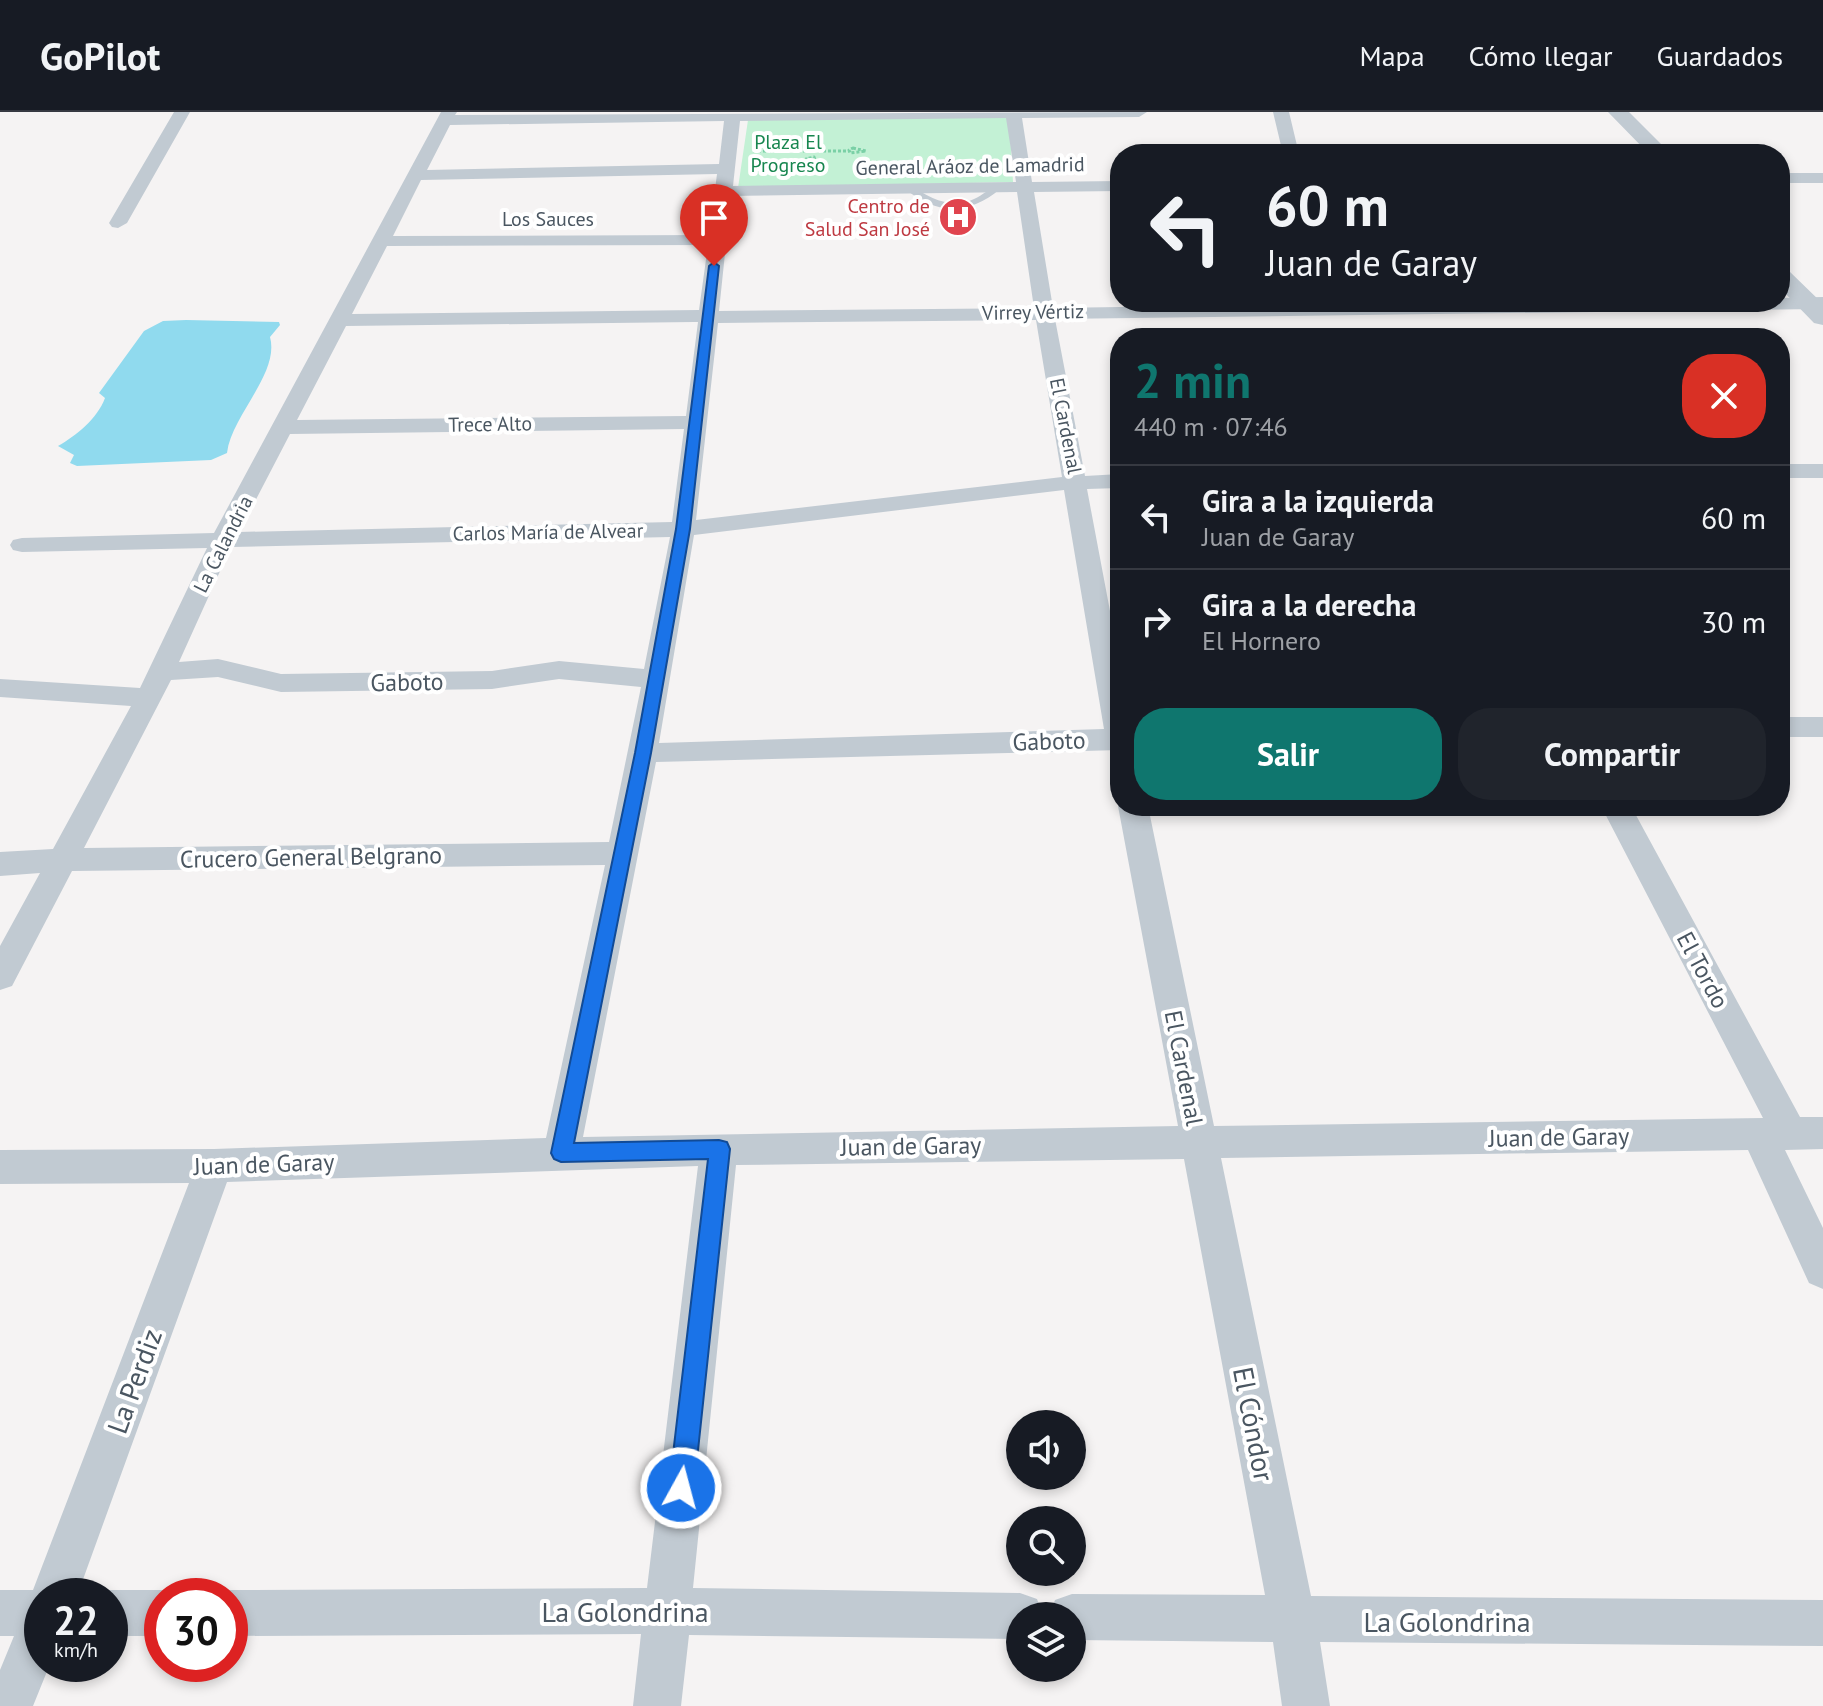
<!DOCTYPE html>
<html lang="es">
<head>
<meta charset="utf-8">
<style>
	:root { --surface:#171b24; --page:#20242c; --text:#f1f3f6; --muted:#9ea1a6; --line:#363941; --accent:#0f766e }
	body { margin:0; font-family:"PT Sans",sans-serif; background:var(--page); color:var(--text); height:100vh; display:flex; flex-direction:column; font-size:30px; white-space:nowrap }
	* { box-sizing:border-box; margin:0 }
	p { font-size:26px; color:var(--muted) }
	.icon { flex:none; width:44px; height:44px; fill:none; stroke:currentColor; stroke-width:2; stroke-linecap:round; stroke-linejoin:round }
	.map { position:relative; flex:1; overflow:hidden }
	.side { position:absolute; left:1110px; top:216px; width:680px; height:488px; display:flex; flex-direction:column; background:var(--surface); border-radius:32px; box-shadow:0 4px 12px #0003 }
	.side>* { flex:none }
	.top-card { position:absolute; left:1110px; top:32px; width:680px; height:168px; border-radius:32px; box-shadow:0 4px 12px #0003; background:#171b24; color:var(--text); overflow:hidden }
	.fabs { position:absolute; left:1006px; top:1298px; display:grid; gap:16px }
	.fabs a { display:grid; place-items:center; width:80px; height:80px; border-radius:50%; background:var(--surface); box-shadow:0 4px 12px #0003; font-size:40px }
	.speed { position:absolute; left:24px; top:1466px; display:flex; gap:16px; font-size:40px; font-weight:700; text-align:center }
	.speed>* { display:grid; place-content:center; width:104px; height:104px; border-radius:50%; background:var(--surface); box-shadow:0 4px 12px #0003; line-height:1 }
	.speed small { font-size:20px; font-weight:400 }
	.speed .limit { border:12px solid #d22; background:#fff; color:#111 }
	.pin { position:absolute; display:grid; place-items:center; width:68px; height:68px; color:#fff; margin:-82px -34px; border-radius:50% 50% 50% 0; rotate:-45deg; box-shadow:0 0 8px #0007 }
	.pin .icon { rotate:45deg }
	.me { position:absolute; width:88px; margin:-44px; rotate:7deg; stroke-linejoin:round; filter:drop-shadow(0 0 6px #0008) }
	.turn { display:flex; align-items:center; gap:28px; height:168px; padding:0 24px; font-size:36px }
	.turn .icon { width:104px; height:104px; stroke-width:2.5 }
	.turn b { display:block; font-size:56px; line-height:68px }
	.round { display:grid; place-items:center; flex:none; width:84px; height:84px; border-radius:32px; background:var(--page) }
	.head { display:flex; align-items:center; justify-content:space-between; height:136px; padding:0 24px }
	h1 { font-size:48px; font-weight:700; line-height:60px; color:var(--accent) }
	.action { display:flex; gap:16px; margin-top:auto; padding:16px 24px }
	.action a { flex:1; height:92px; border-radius:32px; background:var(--accent); color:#fff; font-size:32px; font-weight:700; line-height:92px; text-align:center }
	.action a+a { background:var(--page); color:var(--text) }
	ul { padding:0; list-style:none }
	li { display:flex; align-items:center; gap:24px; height:104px; padding:0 24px; border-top:2px solid var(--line) }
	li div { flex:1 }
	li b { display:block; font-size:30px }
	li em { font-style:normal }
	header { display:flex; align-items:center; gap:48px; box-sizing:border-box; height:112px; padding:0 40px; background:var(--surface); border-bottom:2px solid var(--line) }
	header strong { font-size:38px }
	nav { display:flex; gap:44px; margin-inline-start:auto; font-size:28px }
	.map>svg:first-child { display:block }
	.green { fill:#c3f1d5 }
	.water { fill:#90daee }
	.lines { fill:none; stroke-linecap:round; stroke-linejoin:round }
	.path { stroke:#7ad0a6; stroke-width:3; stroke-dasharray:3 2; stroke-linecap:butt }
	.service { fill:#c1cad2; fill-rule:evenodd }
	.minor { fill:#c1cad2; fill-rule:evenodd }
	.tertiary { fill:#c1cad2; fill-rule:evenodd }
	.route { fill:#1a73e8; stroke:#114b97; stroke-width:2 }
	.labels { text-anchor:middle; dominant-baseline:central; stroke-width:8; stroke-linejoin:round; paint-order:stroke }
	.far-park-label { font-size:20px; fill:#17864f; stroke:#fff }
	.far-street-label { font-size:20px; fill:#4a5661; stroke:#fff }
	.far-health-label { font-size:20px; fill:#be3a42; stroke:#fff; text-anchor:end }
	.street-label { font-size:24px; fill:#4a5661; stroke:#fff }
	.near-street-label { font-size:28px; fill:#4a5661; stroke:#fff }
</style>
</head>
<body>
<header>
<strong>GoPilot</strong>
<nav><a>Mapa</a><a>Cómo llegar</a><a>Guardados</a></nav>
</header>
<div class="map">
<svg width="1823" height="1594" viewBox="0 0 1823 1594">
	<rect width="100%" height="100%" fill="#f5f3f3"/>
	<path class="green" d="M1009 4 1013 70 738 76 748 8Z"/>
	<path class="water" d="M186 208 279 210 280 213 270 225C280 261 231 304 227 341L211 348 77 354 70 351 74 343 58 334C77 323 97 307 105 286L99 281 144 219 163 209Z"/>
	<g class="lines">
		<path class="path" d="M853 36 866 39 850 41 849 38Z
			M753 39H849
			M814 45 815 48 806 47Z"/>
		<path class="service" d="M997 72 1001 75 1000 77C968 104 936 103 904 76L911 74C930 86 952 98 974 87 983 83 989 77 997 72Z"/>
		<path class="minor" d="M174 0H190L127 111 118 116 112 115 109 111Z
			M441 0H457L455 3 1147 0 1139 5 1022 6 1032 70 1120 69V79L1034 80 1053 196 1471 190H1780V186L1823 185V197L1055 207 1085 364 1120 362V376L1087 377 1120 552V638L656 650 583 1025 1178 1014 1118 694 1120 691V694H1148L1214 1014 1763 1006 1601 694H1631L1800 1005H1823V1037L1785 1038 1823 1116V1177L1809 1171 1748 1038 1221 1046 1311 1484 1823 1488V1534L1320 1530 1330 1594H1282L1273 1530 1072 1528V1504H1049L1055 1488 1072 1482 1265 1483 1184 1047 736 1053 693 1476 1020 1481 1037 1487 1043 1504H1020V1527L689 1523 681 1594H633L641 1522 230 1524V1484H215L230 1478 647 1476 698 1054 227 1070 77 1484H42V1552H50L33 1594H0V1558L14 1524H0V1478H33L189 1071 0 1072V1038L214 1037 546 1026 605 753 72 759 12 874 0 878V834L40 761 0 764V740L53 737 131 594 0 585V567L140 576 207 436 22 440 13 438 10 433 13 428 22 426 214 421ZM1006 6 1016 70 733 74 740 9ZM724 9 719 52 427 58 450 13ZM717 62 709 123 393 124 421 68ZM1017 80 1034 196 719 199 731 84ZM708 133 699 198 352 202 387 134ZM1036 208 1062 365 696 408 718 211ZM694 210H698L686 304 297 308 346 214ZM684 317 672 410 239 420 290 322ZM1064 378 1104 617 659 631 694 423ZM670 425 644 557 559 549 492 559 281 562 218 547 179 550 231 435ZM218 565 281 580 492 577 559 567 641 575 609 730 84 736 171 568Z
			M1273 0H1289L1299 42H1283Z
			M1780 61H1823V71H1780Z
			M1780 352H1823V366H1780Z
			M1780 605H1823V625H1780Z
			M110 1478H162L177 1484H162V1524H110V1484H95Z"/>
		<path class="tertiary" d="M1608 0H1629L1671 42H1649Z
			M1780 156 1788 158 1823 192V213L1814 211 1780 176Z"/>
	</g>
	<path class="route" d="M714 150 719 154 690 417 651 641 574 1031 719 1028 727 1030 730 1037 694 1376 690 1384 681 1388 673 1384 669 1376 708 1047 561 1050 554 1047 551 1041 635 641 676 417 709 154Z"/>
	<defs>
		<symbol id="hospital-disc" viewBox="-11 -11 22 22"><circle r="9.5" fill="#e0444e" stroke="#fff"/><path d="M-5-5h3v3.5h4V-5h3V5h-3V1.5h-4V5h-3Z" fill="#fff"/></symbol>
	</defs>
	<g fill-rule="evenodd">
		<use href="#hospital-disc" x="936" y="83" width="44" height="44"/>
	</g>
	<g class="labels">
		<g class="far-park-label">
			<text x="788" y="30">Plaza El<tspan x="788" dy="23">Progreso</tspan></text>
		</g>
		<g class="far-street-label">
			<text transform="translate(970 54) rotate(-1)">General Aráoz de Lamadrid</text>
			<text x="548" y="107">Los Sauces</text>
			<text transform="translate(1033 200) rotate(-1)">Virrey Vértiz</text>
			<text transform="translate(490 312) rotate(-1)">Trece Alto</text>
			<text transform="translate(1066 314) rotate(79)">El Cardenal</text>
			<text transform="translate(548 420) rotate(-1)">Carlos María de Alvear</text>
			<text transform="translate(223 432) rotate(-63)">La Calandria</text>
		</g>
		<g class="far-health-label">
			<text x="930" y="94">Centro de<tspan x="930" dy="23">Salud San José</tspan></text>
		</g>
		<g class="street-label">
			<text transform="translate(407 570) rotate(-1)">Gaboto</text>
			<text transform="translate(1049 629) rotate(-2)">Gaboto</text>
			<text transform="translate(311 745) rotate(-1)">Crucero General Belgrano</text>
			<text transform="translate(1703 858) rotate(62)">El Tordo</text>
			<text transform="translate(1184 956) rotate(79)">El Cardenal</text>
			<text transform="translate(1559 1025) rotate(-1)">Juan de Garay</text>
			<text transform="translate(911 1034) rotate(-1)">Juan de Garay</text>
			<text transform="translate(264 1052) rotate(-2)">Juan de Garay</text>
		</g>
		<g class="near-street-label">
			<text transform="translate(134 1269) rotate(-70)">La Perdiz</text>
			<text transform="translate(1254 1312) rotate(79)">El Cóndor</text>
			<text x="625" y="1499">La Golondrina</text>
			<text x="1447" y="1509">La Golondrina</text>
		</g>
	</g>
</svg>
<div class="fabs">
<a><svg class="icon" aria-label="sound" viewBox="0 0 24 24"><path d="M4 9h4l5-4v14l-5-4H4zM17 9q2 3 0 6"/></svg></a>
<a><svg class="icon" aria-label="search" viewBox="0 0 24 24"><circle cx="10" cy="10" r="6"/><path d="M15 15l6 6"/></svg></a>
<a><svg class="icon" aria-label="layers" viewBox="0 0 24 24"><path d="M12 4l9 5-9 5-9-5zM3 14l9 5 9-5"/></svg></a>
</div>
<div class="speed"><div>22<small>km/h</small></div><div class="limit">30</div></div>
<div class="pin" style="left:714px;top:154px;background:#d93025"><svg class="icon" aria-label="arrive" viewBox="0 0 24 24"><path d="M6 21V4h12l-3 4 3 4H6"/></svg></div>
<svg class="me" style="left:681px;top:1376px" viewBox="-20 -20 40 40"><circle r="17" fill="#1a73e8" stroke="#fff" stroke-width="3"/><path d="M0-11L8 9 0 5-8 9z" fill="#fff"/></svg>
<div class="top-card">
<div class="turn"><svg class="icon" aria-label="left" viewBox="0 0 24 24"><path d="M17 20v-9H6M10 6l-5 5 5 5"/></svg><div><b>60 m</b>Juan de Garay</div></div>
</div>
<section class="side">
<div class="head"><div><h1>2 min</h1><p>440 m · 07:46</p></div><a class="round" style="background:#d93025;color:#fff"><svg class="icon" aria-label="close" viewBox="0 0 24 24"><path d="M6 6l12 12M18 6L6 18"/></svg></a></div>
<ul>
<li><svg class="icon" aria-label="left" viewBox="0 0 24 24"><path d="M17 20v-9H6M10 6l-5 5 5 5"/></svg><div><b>Gira a la izquierda</b><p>Juan de Garay</p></div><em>60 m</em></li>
<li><svg class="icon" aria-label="right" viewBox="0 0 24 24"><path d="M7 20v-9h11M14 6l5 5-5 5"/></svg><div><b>Gira a la derecha</b><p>El Hornero</p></div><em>30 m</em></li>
</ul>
<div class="action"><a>Salir</a><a>Compartir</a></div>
</section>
</div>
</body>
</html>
